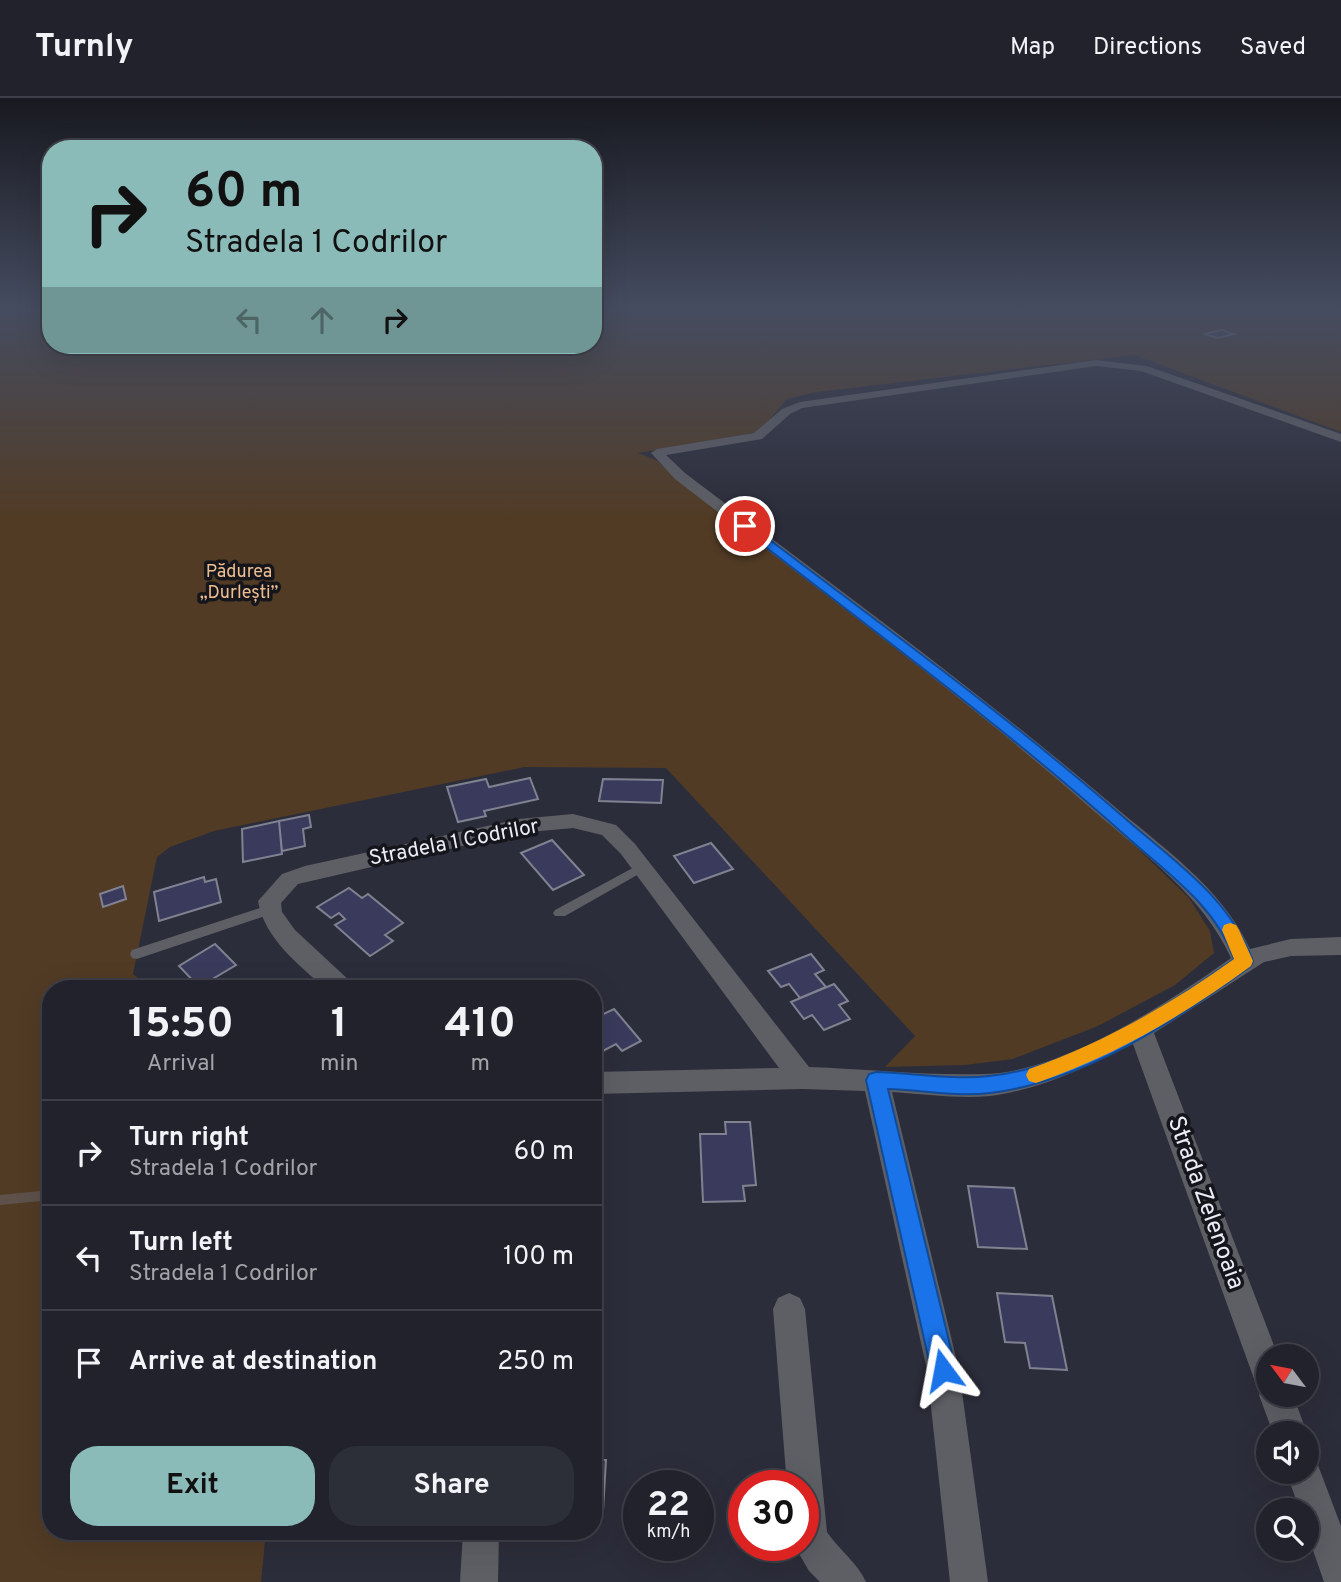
<!DOCTYPE html>
<html lang="en">
<head>
<meta charset="utf-8">
<style>
	:root { --surface:#21222c; --page:#2d2f38; --text:#f1f3f6; --muted:#a2a4a9; --line:#3e3f48; --accent:#8bbbb9 }
	body { margin:0; font-family:Overpass,sans-serif; background:var(--page); color:var(--text); height:100vh; display:flex; flex-direction:column; font-size:26px; white-space:nowrap }
	* { box-sizing:border-box; margin:0 }
	p { font-size:23px; color:var(--muted) }
	.icon { flex:none; width:38px; height:38px; fill:none; stroke:currentColor; stroke-width:2; stroke-linecap:round; stroke-linejoin:round }
	.map { position:relative; flex:1; overflow:hidden }
	.sheet { position:absolute; left:42px; top:882px; width:560px; height:560px; display:flex; flex-direction:column; background:var(--surface); border-radius:28px; box-shadow:0 7px 28px #0002,0 0 0 2px var(--line) }
	.sheet>* { flex:none }
	.top-card { position:absolute; left:42px; top:42px; width:560px; height:214px; border-radius:28px; box-shadow:0 7px 28px #0002,0 0 0 2px var(--line); background:#8bbbb9; color:#111; overflow:hidden }
	.needle { width:46px; rotate:302deg }
	.controls { position:absolute; left:1256px; top:1246px; display:grid; gap:14px }
	.controls a { display:grid; place-items:center; width:63px; height:63px; border-radius:50%; background:var(--surface); box-shadow:0 7px 28px #0002,0 0 0 2px var(--line); font-size:35px }
	.speed { position:absolute; left:623px; top:1372px; display:flex; gap:14px; font-size:35px; font-weight:700; text-align:center }
	.speed>* { display:grid; place-content:center; width:91px; height:91px; border-radius:50%; background:var(--surface); box-shadow:0 7px 28px #0002,0 0 0 2px var(--line); line-height:1 }
	.speed small { font-size:18px; font-weight:400 }
	.speed .limit { border:10px solid #d22; background:#fff; color:#111 }
	.pin { position:absolute; display:grid; place-items:center; width:60px; height:60px; color:#fff; margin:-30px; border:4px solid #fff; border-radius:50%; box-shadow:0 2px 7px #0007 }
	.me { position:absolute; width:77px; margin:-38px; rotate:347deg; stroke-linejoin:round; filter:drop-shadow(0 0 5px #0008) }
	.turn { display:flex; align-items:center; gap:24px; height:147px; padding:0 28px; font-size:32px }
	.turn .icon { width:91px; height:91px; stroke-width:2.5 }
	.turn b { display:block; font-size:49px; line-height:60px }
	.lanes { display:flex; align-items:center; height:66px; padding:0 28px; background:#0003; justify-content:center; gap:35px; direction:ltr }
	.lanes .off { opacity:.35 }
	.eta { display:flex; justify-content:space-evenly; align-items:center; height:119px; text-align:center }
	.eta b { font-size:42px; font-weight:700; line-height:49px }
	.cta { display:flex; gap:14px; margin-top:auto; padding:14px 28px }
	.cta a { flex:1; height:80px; border-radius:28px; background:var(--accent); color:#111; font-size:28px; font-weight:700; line-height:80px; text-align:center }
	.cta a+a { background:var(--page); color:var(--text) }
	ul { padding:0; list-style:none }
	li { display:flex; align-items:center; gap:21px; height:105px; padding:0 28px; border-top:2px solid var(--line) }
	li div { flex:1 }
	li b { display:block; font-size:26px }
	li em { font-style:normal }
	header { display:flex; align-items:center; gap:42px; box-sizing:border-box; height:98px; padding:0 35px; background:var(--surface); border-bottom:2px solid var(--line) }
	header strong { font-size:33px }
	nav { display:flex; gap:38px; margin-inline-start:auto; font-size:24px }
	.map>svg:first-child { display:block }
	.green { fill:#513b25 }
	.lines { fill:none; stroke-linecap:round; stroke-linejoin:round }
	.stream { stroke:#5d514a; stroke-width:10 }
	.building { fill:#3a3b5c; stroke:#808291; stroke-width:2 }
	.lane { fill:#5e5f65; fill-rule:evenodd }
	.street { fill:#5e5f65; fill-rule:evenodd }
	.route { fill:#1a73e8; stroke:#114b97; stroke-width:2 }
	.slow { fill:#f59e0b }
	.labels { text-anchor:middle; dominant-baseline:central; stroke-width:7; stroke-linejoin:round; paint-order:stroke }
	.far-park-label { font-size:18px; fill:#f0be8e; stroke:#15161c }
	.street-label { font-size:21px; fill:#ebecf5; stroke:#15161c }
	.near-street-label { font-size:24px; fill:#ebecf5; stroke:#15161c }
</style>
</head>
<body>
<header>
<strong>Turnly</strong>
<nav><a>Map</a><a>Directions</a><a>Saved</a></nav>
</header>
<div class="map">
<svg width="1341" height="1484" viewBox="0 0 1341 1484">
	<rect width="100%" height="100%" fill="#2c2d3a"/>
	<path class="green" d="M0 212H51V247H593V212H1341V334L1134 257 817 294 787 301 759 334 638 355 656 362 690 391 1070 685 1189 800 1210 833 1214 855 1175 887 1098 928 1013 961 965 967 885 969 915 938 666 670 525 669 214 733 170 749 157 759 133 876 150 891H51V1433H266L261 1484H0Z"/>
	<g class="lines">
		<path class="stream" d="M0 1102 51 1097"/>
	</g>
	<path class="building" d="M1222 232 1234 236 1218 240 1204 236Z
		M530 680 538 701 484 713 486 718 458 724 447 689 486 681 489 689Z
		M603 681 663 682 661 705 599 703Z
		M309 717 311 729 303 731 305 748 282 753 279 723Z
		M279 723 282 756 243 764 242 731Z
		M552 742 584 777 553 792 521 755Z
		M711 745 733 771 694 785 674 758Z
		M204 779 205 784 216 781 221 804 159 823 154 794Z
		M123 788 126 801 103 809 100 796Z
		M349 790 362 800 368 796 403 825 385 837 393 843 370 858 335 827 345 821 339 815 331 820 317 809Z
		M215 846 236 867 199 889 179 868Z
		M811 856 824 872 815 876 826 889 800 900 789 886 781 889 768 873Z
		M834 886 848 903 839 907 850 921 824 932 812 917 804 921 791 904Z
		M614 911 641 943 622 953 616 946 601 954 593 944V921Z
		M725 1024H750L756 1087 743 1088 745 1103 703 1104 700 1036H726Z
		M968 1088 1014 1090 1027 1151 978 1149Z
		M997 1195 1052 1198 1067 1272 1030 1270 1025 1245 1005 1244Z
		M593 1362H606L603 1413H593Z"/>
	<g class="lines">
		<path class="lane" d="M642 765 648 769 646 772 565 818H555L553 815 555 812Z
			M269 807 274 809 276 812 274 815 137 861 132 860 130 856 132 852Z"/>
		<path class="street" d="M1096 262 1147 268 1341 336V344L1141 273 1096 268 802 310 790 316 762 341 666 357 685 375C827 483 972 588 1108 703 1159 747 1221 788 1250 851L1291 841 1341 839V857L1291 858 1264 864 1154 935 1278 1258H1269V1297H1293L1307 1335H1273L1259 1297 1262 1291 1257 1290 1253 1278 1133 946C1087 969 1042 991 990 998 959 1001 924 996 892 994L959 1272 988 1484H950L927 1272 865 993 802 991 593 996V974L779 970 621 756 602 737 573 730 519 735 298 786 281 805 282 814 295 832 351 884 354 891H326C299 867 264 840 258 803L282 776 305 768 519 721 573 716 616 727 635 746 809 969C868 971 927 978 986 976 1065 973 1168 905 1231 860 1203 798 1145 757 1095 714 961 596 816 490 675 381L651 355 657 351 754 335 782 311 800 304Z
			M789 1195 800 1200 805 1211 827 1434C839 1452 857 1464 866 1484H820L809 1473 794 1447H803V1388H787L773 1211 778 1200Z
			M1307 1358 1316 1362 1341 1428V1484H1324L1307 1435V1412H1300L1286 1374H1307Z
			M463 1433H499L498 1484H460Z"/>
	</g>
	<linearGradient id="sky" x2="0" y2="1"><stop stop-color="#181920"/><stop offset="0.5" stop-color="#454c60"/><stop offset="1" stop-color="#454c60" stop-opacity="0"/></linearGradient>
	<rect width="1341" height="420" fill="url(#sky)"/>
	<path class="route" d="M741 426H749C876 523 1007 617 1128 723 1177 765 1230 801 1253 863L1251 868C1177 922 1083 984 990 995 957 999 921 992 888 991L956 1272 952 1281 943 1284 934 1281 931 1272 866 982 869 976 876 974C912 975 954 982 989 978 1076 969 1165 910 1234 861 1216 808 1167 775 1127 739 1004 629 871 531 741 430Z"/>
	<path class="slow" d="M1230 825 1236 827 1239 832 1253 863 1251 868C1184 917 1115 958 1036 985L1029 983 1026 977 1029 971C1103 945 1170 907 1234 861L1222 832 1224 827Z"/>
	<g class="labels">
		<g class="far-park-label">
			<text x="239" y="474">Pădurea<tspan x="239" dy="21">„Durlești”</tspan></text>
		</g>
		<g class="street-label">
			<text transform="translate(454 745) rotate(-11)">Stradela 1 Codrilor</text>
		</g>
		<g class="near-street-label">
			<text transform="translate(1205 1105) rotate(70)">Strada Zelenoaia</text>
		</g>
	</g>
</svg>
<div class="controls">
<a><svg class="needle" viewBox="-14 -14 28 28"><path d="M0-13l5 13h-10z" fill="#e53935"/><path d="M0 13l5-13h-10z" fill="#a2a4a9"/></svg></a>
<a><svg class="icon" aria-label="sound" viewBox="0 0 24 24"><path d="M4 9h4l5-4v14l-5-4H4zM17 9q2 3 0 6"/></svg></a>
<a><svg class="icon" aria-label="search" viewBox="0 0 24 24"><circle cx="10" cy="10" r="6"/><path d="M15 15l6 6"/></svg></a>
</div>
<div class="speed"><div>22<small>km/h</small></div><div class="limit">30</div></div>
<div class="pin" style="left:745px;top:428px;background:#d93025"><svg class="icon" aria-label="arrive" viewBox="0 0 24 24"><path d="M6 21V4h12l-3 4 3 4H6"/></svg></div>
<svg class="me" style="left:943px;top:1272px" viewBox="-20 -20 40 40"><path d="M0-17L14 15 0 8-14 15z" fill="#1a73e8" stroke="#fff" stroke-width="4"/></svg>
<div class="top-card">
<div class="turn"><svg class="icon" aria-label="right" viewBox="0 0 24 24"><path d="M7 20v-9h11M14 6l5 5-5 5"/></svg><div><b>60 m</b>Stradela 1 Codrilor</div></div>
<div class="lanes"><svg class="icon off" aria-label="left" viewBox="0 0 24 24"><path d="M17 20v-9H6M10 6l-5 5 5 5"/></svg><svg class="icon off" aria-label="ahead" viewBox="0 0 24 24"><path d="M12 20V5M6 11l6-6 6 6"/></svg><svg class="icon" aria-label="right" viewBox="0 0 24 24"><path d="M7 20v-9h11M14 6l5 5-5 5"/></svg></div>
</div>
<section class="sheet">
<div class="eta">
<div><b>15:50</b><p>Arrival</p></div>
<div><b>1</b><p>min</p></div>
<div><b>410</b><p>m</p></div>
</div>
<ul>
<li><svg class="icon" aria-label="right" viewBox="0 0 24 24"><path d="M7 20v-9h11M14 6l5 5-5 5"/></svg><div><b>Turn right</b><p>Stradela 1 Codrilor</p></div><em>60 m</em></li>
<li><svg class="icon" aria-label="left" viewBox="0 0 24 24"><path d="M17 20v-9H6M10 6l-5 5 5 5"/></svg><div><b>Turn left</b><p>Stradela 1 Codrilor</p></div><em>100 m</em></li>
<li><svg class="icon" aria-label="arrive" viewBox="0 0 24 24"><path d="M6 21V4h12l-3 4 3 4H6"/></svg><div><b>Arrive at destination</b></div><em>250 m</em></li>
</ul>
<div class="cta"><a>Exit</a><a>Share</a></div>
</section>
</div>
</body>
</html>
